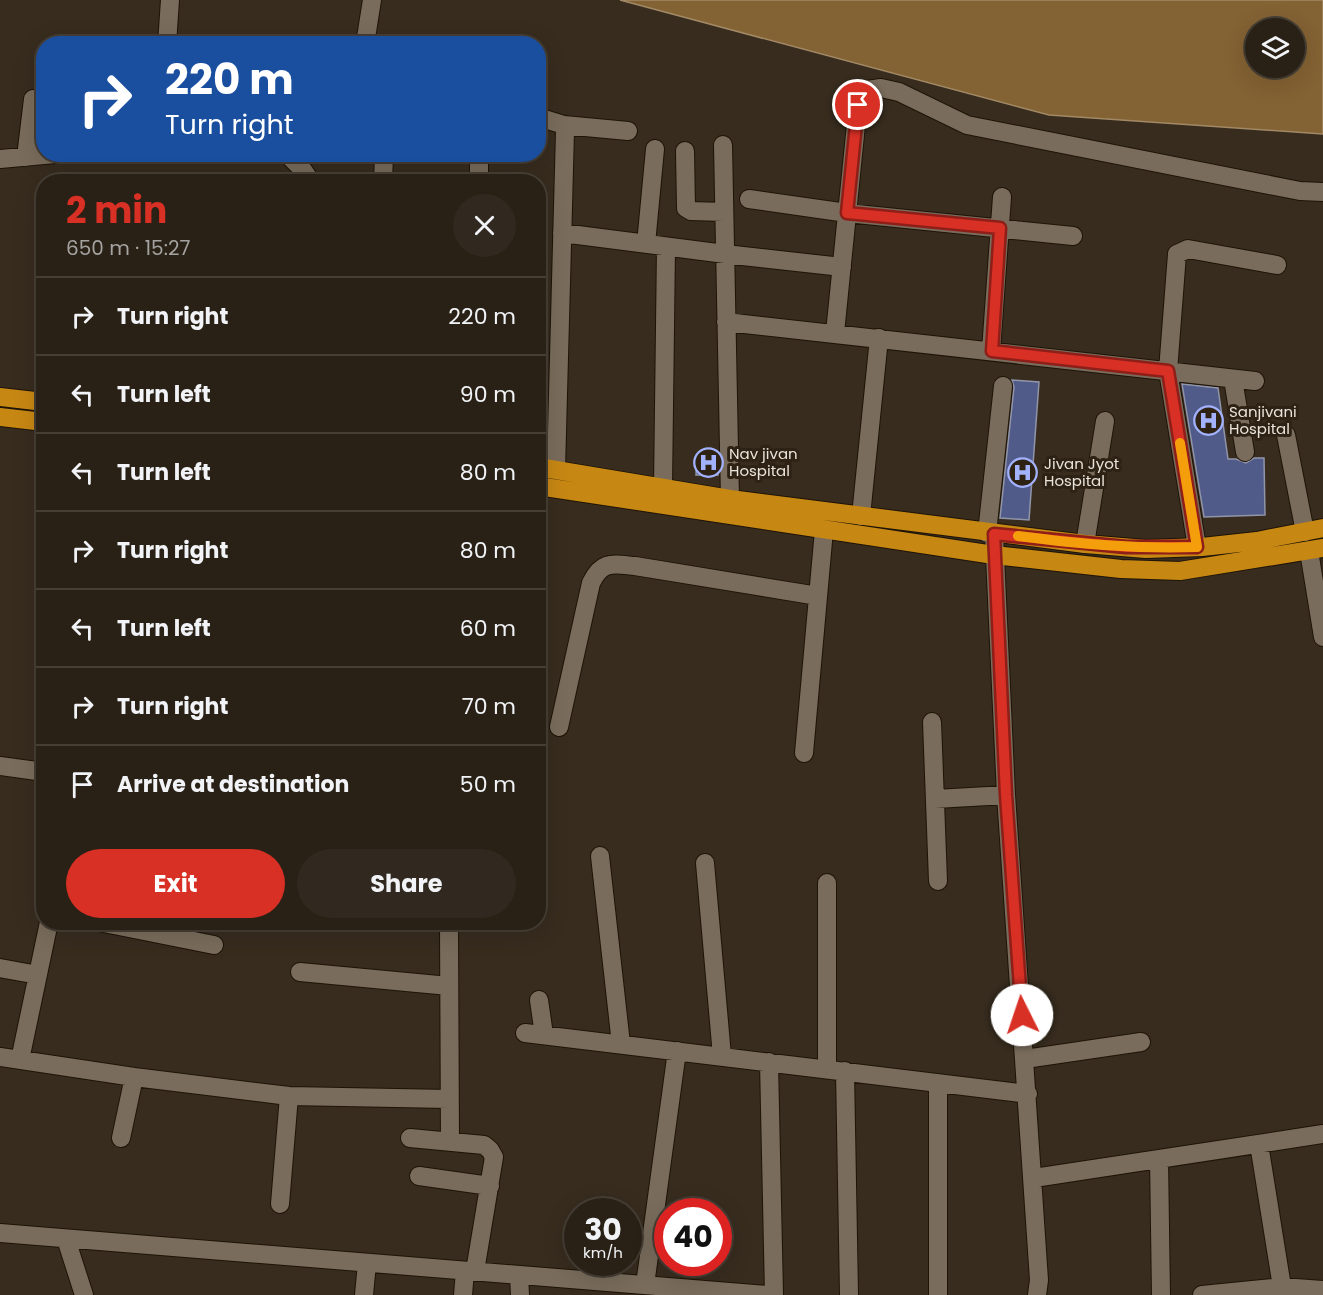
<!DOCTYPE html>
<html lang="en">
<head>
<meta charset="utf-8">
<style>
	:root { --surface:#292116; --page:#31291f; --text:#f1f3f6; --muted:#a5a3a1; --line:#453e35; --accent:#d93025 }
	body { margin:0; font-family:Poppins,sans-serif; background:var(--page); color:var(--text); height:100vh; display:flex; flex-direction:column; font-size:22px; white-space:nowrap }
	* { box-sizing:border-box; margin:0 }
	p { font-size:20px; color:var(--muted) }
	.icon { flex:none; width:33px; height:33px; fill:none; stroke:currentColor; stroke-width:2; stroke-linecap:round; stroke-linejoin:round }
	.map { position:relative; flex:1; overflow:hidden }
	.side { position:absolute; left:36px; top:174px; width:510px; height:756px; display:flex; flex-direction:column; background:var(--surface); border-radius:24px; box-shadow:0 6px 24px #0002,0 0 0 2px var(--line) }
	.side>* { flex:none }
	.guide { position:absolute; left:36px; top:36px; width:510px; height:126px; border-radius:24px; box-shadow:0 6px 24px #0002,0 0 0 2px var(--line); background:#1a4fa0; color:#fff; overflow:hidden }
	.tools { position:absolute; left:1245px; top:18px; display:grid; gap:12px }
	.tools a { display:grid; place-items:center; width:60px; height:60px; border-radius:50%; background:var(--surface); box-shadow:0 6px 24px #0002,0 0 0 2px var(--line); font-size:30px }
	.speed { position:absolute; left:564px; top:1198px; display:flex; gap:12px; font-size:30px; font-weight:700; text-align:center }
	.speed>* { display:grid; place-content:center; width:78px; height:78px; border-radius:50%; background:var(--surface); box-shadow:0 6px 24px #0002,0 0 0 2px var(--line); line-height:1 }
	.speed small { font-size:15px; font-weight:400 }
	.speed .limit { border:9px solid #d22; background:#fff; color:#111 }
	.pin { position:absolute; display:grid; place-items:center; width:51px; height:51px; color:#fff; margin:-26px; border:3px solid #fff; border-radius:50%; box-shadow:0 2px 6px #0007 }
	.me { position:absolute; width:66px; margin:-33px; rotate:356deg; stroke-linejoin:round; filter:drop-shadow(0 0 4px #0008) }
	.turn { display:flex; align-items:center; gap:21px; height:126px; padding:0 30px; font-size:27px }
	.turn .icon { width:78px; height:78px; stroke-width:2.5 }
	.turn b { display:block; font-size:42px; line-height:51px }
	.round { display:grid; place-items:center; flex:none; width:63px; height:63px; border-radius:32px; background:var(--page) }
	.summary { display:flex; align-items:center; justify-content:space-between; height:102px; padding:0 30px }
	h1 { font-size:36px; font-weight:700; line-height:45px; color:var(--accent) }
	.cta { display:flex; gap:12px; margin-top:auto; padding:12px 30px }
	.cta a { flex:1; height:69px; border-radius:36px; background:var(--accent); color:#fff; font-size:24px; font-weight:700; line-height:69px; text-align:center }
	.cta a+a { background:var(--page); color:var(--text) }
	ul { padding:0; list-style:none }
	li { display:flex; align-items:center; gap:18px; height:78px; padding:0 30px; border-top:2px solid var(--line) }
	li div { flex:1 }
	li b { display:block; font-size:22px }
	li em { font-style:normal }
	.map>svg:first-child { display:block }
	.water { fill:#836233; stroke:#a28965; stroke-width:1.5; fill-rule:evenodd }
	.building { fill:#515b8a; stroke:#9195a9; stroke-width:1.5 }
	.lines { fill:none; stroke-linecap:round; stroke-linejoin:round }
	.minor-casing { stroke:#1e1407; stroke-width:20 }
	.highway-casing { stroke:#1e1407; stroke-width:20 }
	.minor { stroke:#796c5c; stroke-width:18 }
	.highway { stroke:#c78713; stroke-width:18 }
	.route-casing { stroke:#8d1f18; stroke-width:15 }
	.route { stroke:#d93025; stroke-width:10 }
	.slow { stroke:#f59e0b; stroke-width:10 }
	.labels { text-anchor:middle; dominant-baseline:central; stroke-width:6; stroke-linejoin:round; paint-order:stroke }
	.poi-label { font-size:15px; fill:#eae3d9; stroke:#2d2214; text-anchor:start }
</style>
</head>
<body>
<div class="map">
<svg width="1323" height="1295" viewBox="0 0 1323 1295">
	<rect width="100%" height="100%" fill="#372c1e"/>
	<path class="water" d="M620 0H1323V134L1049 115ZM1256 28H1294V68H1256Z"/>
	<path class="building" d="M1012 380 1039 382 1029 520 1000 518 1014 387Z
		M1182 384 1218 388 1228 459H1236L1246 463 1254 458H1264L1265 515 1204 517Z
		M697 455H718V475H696Z"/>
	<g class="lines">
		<defs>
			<path id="minor" d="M167 44 170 0
				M365 44 372 0
				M538 117 564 125 565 131 556 470
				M564 125 628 131
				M723 145 730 499
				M685 151 686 208 691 211 724 212
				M287 154 303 170 311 182
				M26 157 33 99
				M0 159 55 154
				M383 182 384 154
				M479 182V161
				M749 199 847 213 1073 236
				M562 233 725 254 842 267
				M646 244 655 149
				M726 322 1255 381
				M835 333 858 105 867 90 881 88 899 92 967 125 1300 191 1323 192
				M991 351 1002 197
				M1233 379 1245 452
				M1286 435 1305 532
				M663 487 666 247
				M861 516 879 338
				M987 533 1003 386
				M994 534 1006 795 1039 1280 1037 1295
				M1085 544 1105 421
				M1197 547 1168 371 1177 254 1188 249 1277 265
				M1309 551 1323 637
				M932 722 938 881
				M559 727 591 583C602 560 613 564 635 566L818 596
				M804 753 824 530
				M0 766 44 772
				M935 799 1006 795
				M600 856 621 1044
				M705 863 722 1056
				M827 883V1069
				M99 922 214 945
				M449 925 450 1142
				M0 968 38 975
				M300 972 449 986
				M539 1000 544 1035
				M525 1033 1028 1094
				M0 1057 134 1077 289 1096 449 1099
				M1025 1059 1141 1042
				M20 1060 49 922
				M769 1062 774 1295
				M845 1071 849 1295
				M121 1138 134 1077
				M410 1138 484 1145 490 1150 494 1157 475 1271
				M1259 1144 1282 1287
				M1159 1159 1161 1295
				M419 1176 490 1186
				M1034 1178 1323 1134
				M280 1204 289 1096
				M0 1233 768 1295
				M66 1239 84 1295
				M519 1275 520 1295
				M645 1285 677 1051
				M364 1295 367 1263
				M463 1295 465 1271
				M938 1295V1083
				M1202 1295 1282 1287 1323 1290"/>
			<path id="highway" d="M0 397 44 402
				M0 417 44 422
				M538 467 730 499 1085 544 1146 549 1202 547 1257 541 1323 528
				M538 486 994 555 1121 569 1180 571 1323 548"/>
		</defs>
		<use href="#minor" class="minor-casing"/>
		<use href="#highway" class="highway-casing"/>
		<use href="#minor" class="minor"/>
		<use href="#highway" class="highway"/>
	</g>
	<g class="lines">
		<defs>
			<path id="route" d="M858 105 847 213 1000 228 992 351 1168 371 1197 547H1126L994 534 1006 795 1022 1015"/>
		</defs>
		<use href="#route" class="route-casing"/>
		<use href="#route" class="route"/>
		<path class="slow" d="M1018 536C1080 544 1135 549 1197 547L1180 443"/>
	</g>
	<defs>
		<symbol id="hospital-ring" viewBox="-11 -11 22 22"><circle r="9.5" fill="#2d2214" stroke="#a3b2fd" stroke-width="1.5"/><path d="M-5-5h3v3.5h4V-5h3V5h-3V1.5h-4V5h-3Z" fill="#a3b2fd"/></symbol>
	</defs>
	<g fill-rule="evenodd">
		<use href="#hospital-ring" x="1192" y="404" width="33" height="33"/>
		<use href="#hospital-ring" x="692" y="446" width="33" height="33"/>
		<use href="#hospital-ring" x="1006" y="456" width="33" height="33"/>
	</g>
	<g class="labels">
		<g class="poi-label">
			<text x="1229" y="411">Sanjivani<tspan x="1229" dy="17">Hospital</tspan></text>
			<text x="729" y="453">Nav jivan<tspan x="729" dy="17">Hospital</tspan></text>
			<text x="1044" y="463">Jivan Jyot<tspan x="1044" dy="17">Hospital</tspan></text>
		</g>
	</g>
</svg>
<div class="tools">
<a><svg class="icon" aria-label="layers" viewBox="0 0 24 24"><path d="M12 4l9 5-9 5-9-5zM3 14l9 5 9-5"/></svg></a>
</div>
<div class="speed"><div>30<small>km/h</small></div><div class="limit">40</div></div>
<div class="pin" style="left:858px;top:105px;background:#d93025"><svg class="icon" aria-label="arrive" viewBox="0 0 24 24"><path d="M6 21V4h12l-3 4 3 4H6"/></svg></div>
<svg class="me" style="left:1022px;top:1015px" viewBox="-20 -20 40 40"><circle r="19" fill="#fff"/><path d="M0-13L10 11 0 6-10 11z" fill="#d93025"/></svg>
<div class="guide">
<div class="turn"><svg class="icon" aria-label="right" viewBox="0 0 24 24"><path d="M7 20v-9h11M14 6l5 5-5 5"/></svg><div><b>220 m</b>Turn right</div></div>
</div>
<section class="side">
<div class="summary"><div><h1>2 min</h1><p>650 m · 15:27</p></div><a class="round"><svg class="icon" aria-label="close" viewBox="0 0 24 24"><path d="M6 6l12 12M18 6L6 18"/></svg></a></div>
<ul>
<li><svg class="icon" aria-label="right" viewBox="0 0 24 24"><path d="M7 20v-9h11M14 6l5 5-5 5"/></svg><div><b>Turn right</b></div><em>220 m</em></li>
<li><svg class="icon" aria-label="left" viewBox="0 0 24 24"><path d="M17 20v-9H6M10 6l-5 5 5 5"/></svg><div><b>Turn left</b></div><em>90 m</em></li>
<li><svg class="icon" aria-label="left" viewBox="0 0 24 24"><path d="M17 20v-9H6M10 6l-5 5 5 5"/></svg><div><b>Turn left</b></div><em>80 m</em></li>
<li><svg class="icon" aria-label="right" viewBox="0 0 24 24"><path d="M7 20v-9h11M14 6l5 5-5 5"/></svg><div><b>Turn right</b></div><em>80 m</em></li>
<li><svg class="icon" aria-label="left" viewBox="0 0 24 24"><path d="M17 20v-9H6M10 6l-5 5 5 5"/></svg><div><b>Turn left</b></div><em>60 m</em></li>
<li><svg class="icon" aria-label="right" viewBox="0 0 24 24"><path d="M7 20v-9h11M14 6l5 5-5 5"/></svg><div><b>Turn right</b></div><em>70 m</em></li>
<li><svg class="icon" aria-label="arrive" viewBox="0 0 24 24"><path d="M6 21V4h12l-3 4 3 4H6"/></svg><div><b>Arrive at destination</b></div><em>50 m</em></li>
</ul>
<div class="cta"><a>Exit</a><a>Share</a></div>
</section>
</div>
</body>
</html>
